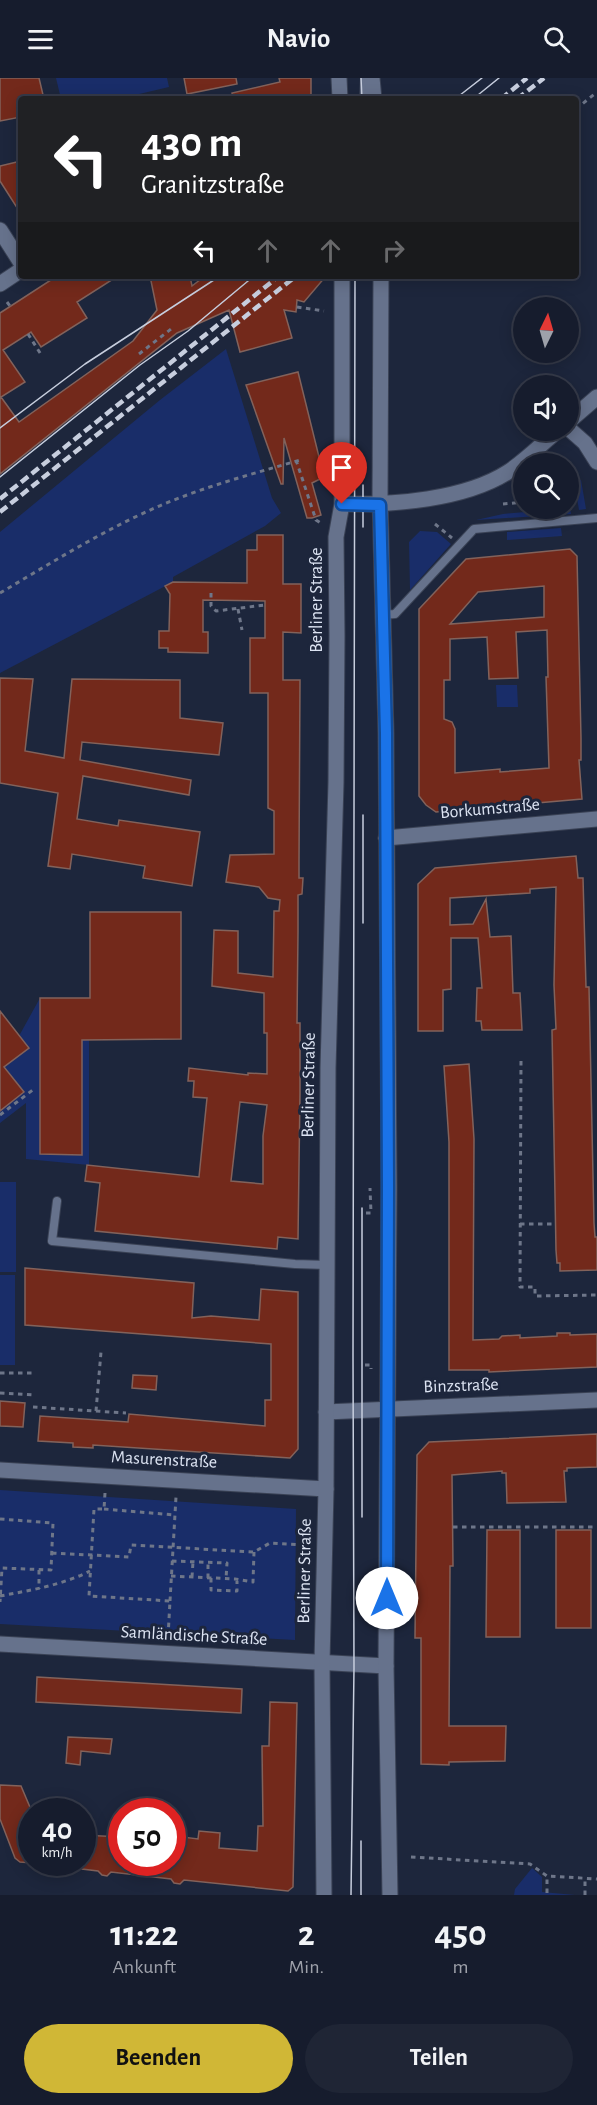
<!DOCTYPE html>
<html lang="de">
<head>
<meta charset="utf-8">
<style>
	:root { --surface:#161c2d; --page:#1f2535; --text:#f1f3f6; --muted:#9ea1aa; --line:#353a49; --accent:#d0b736 }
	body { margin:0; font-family:"Alegreya Sans",sans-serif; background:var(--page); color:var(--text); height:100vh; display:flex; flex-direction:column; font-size:22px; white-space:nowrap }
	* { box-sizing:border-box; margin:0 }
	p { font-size:20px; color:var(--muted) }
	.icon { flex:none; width:33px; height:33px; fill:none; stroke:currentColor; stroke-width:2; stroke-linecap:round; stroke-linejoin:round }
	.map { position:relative; height:1817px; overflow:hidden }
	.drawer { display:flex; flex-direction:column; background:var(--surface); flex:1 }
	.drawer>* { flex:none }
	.guide { position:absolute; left:18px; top:18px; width:561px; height:183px; border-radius:6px; box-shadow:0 3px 15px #0003,0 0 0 2px var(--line); background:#202124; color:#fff; overflow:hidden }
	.needle { width:39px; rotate:5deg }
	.fabs { position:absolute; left:513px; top:219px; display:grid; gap:12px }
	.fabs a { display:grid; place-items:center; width:66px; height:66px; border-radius:50%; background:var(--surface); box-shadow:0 3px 15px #0003,0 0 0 2px var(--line); font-size:30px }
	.speed { position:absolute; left:18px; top:1720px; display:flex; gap:12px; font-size:30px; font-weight:700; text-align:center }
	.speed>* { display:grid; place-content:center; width:78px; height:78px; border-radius:50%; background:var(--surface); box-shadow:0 3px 15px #0003,0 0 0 2px var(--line); line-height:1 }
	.speed small { font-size:15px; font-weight:400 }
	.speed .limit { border:9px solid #d22; background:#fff; color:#111 }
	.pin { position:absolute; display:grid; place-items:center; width:51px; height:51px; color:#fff; margin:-62px -26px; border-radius:50% 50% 50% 0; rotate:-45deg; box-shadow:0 0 6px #0007 }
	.pin .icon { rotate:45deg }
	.me { position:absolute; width:66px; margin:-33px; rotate:0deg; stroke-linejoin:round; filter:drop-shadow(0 0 4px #0008) }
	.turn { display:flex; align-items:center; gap:21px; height:126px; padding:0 24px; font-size:27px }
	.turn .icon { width:78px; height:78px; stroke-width:2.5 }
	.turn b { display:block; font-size:42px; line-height:51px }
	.lanes { display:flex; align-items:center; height:57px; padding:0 24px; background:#0003; justify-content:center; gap:30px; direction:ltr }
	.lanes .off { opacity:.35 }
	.eta { display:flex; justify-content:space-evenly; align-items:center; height:102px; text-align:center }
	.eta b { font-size:36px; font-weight:700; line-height:42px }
	.button { display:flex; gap:12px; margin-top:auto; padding:12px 24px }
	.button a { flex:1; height:69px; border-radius:36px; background:var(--accent); color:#111; font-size:24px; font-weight:700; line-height:69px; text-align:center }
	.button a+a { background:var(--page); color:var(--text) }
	header { display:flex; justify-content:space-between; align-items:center; height:78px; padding:0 24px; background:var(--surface); font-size:27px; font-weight:700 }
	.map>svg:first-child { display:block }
	.green { fill:#192d69 }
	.building { fill:#73291b; stroke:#82625b; stroke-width:1.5; fill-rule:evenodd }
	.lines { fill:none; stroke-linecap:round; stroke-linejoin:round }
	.lane-casing { stroke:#3a4255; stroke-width:10 }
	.street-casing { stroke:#3a4255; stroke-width:17 }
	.secondary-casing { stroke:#3a4255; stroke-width:17 }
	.path { stroke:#6e7689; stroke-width:3; stroke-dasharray:4.5 4.5; stroke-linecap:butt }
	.lane { stroke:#66728c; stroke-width:8 }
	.street { stroke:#66728c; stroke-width:15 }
	.secondary { stroke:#66728c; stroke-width:15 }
	.tram { stroke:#c7cede; stroke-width:1.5 }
	.rail { stroke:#c7cede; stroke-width:4.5; stroke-dasharray:9 4.5; stroke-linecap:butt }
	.route-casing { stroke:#114b97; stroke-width:15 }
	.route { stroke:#1a73e8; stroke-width:10 }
	.labels { text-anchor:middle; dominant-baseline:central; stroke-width:6; stroke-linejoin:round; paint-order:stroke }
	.street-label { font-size:18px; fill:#dce3f2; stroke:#1d263c }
</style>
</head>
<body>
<header><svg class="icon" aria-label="menu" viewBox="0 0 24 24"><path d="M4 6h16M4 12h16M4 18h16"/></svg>Navio<svg class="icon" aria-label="search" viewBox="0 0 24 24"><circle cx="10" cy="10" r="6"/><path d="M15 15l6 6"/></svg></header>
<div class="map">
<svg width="597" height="1817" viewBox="0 0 597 1817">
	<rect width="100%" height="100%" fill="#1d263c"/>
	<path class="green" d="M56 0H167L169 9 118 21H61Z
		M226 271 272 420 281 435 265 448 173 499V504L0 595V454L160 322Z
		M581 402 586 431 579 432 574 403Z
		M570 430 571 436 476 442 503 436Z
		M561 450 562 458 507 462V454Z
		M420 453 437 454 451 466 410 512 409 464Z
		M496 607H517L518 629H497Z
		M40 920H89V1087L26 1081V1025L0 1045V973L19 958Z
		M0 1104H16V1194H0Z
		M0 1197H15V1287H0Z
		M0 1412 296 1431 295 1562 0 1546Z
		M532 1790 542 1799V1814L575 1817H514L515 1811Z"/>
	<path class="building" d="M0 0H39L44 21H21V39L0 43Z
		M184 0H236L237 6 187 16Z
		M279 0H311V21H233L232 15 280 4Z
		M21 83V136L0 103V88Z
		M57 198H118L77 224 87 240 41 269 31 254 3 272 25 304 1 319 19 344 133 263 157 232 150 198H190L192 208 205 198H326L304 224 297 222 296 234 284 232 292 260 240 274 229 232 177 255 0 396V235Z
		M298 294 324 399 312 405 321 437 312 440H307L284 360 283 406H281L246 307Z
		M257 457H283V506H301V555L283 554V602H300L299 784V800H303L302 816 298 817V854L297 945H300V1015L298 1161 278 1159 277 1171 95 1153 100 1105 85 1103 87 1087 199 1099 207 1020 193 1019 194 1003H188L189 990 248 997V995L267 996V955H264V915L212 908 214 852 238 853V895L273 899 274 833H279L280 822 268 820 259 809 226 804 230 777 274 776V733L268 730V615H250V560H265V523L203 522V554H208V575L168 574V570H159V553H169L170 516 165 508 173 504 247 505V472H257ZM240 1024 267 1027 263 1058V1106L231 1103Z
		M570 471 577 478 581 660V682H579L582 721 436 734 426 727 419 718V531L466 481ZM544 508V539L450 546 478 514ZM547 552 548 599H546L549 690 500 694V691L455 695V651L452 644 444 641V602H450V561L487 559 489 601 518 600 516 554Z
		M0 600 33 601 25 673 64 680 72 601 180 602V640L223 645 219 677 82 664 80 682 191 702 189 717 83 698 77 741 118 748 119 742 200 754 192 808 143 800 145 788 72 776 70 791 48 788 58 715 0 705Z
		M576 778 578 800H583L586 909H589L594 1145 595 1159H597V1192L560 1193V1185H557L556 1172 552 952 556 951 554 907 556 809 530 811V815L450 820V847L473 846 486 821 490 859 511 858 513 915H520L522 952H482L481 943H476L477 910H482L478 860H451V911L443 912V953H418V806L435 790Z
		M90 834H181V961L82 962V1077L40 1076V920H90Z
		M0 933 29 970 4 989 24 1014 0 1033Z
		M469 986 474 1061 473 1262 499 1261 502 1258 520 1257V1260L557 1258V1255H570V1257L597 1256V1289L489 1294V1292H449V1064L444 988Z
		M25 1190 194 1205 192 1240 211 1238 259 1242 261 1211 298 1214V1371L290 1380 93 1367V1370L73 1369V1365L38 1363 40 1338 128 1344 129 1336 265 1348V1322H271V1266L25 1247Z
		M133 1297 157 1298 156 1312 132 1310Z
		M0 1323 25 1325 23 1349 0 1348Z
		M597 1356V1389L567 1390V1393H564L566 1424 507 1425 506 1395H502V1393L452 1397 453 1488H450L449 1648H506L505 1683 449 1684V1687L421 1686V1560H415L417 1377 429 1364Z
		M487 1452H520V1559H486Z
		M556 1452H591V1550H556Z
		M37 1599 242 1611 241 1635 36 1624Z
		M270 1624 297 1625 293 1809 288 1813 184 1802 180 1806 174 1805 171 1801 111 1794 107 1798 102 1797 98 1793 82 1791V1757L122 1759V1785H172V1766H175V1758L198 1761 199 1753 220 1755 219 1770 257 1773 258 1748H263L262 1668H269Z
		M68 1659 112 1661 110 1676 81 1673 80 1687 66 1685Z
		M0 1707 21 1708 32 1734V1785L20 1784 15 1780 0 1741Z"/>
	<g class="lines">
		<defs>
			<path id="lane" d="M364 21 365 0
				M382 537 395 536 474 451 597 440
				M57 1123 52 1163 295 1186 327 1187"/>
			<path id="street" d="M0 152 21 185
				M386 760 597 741
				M326 1334 597 1322
				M0 1392 326 1411
				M0 1566 386 1588"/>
			<path id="secondary" d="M339 0 340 21
				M372 0 374 21
				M381 198 380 421 386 655 389 1109 386 1588 390 1817
				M0 206 21 192
				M568 344 597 319
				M568 350 585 365 597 384
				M342 426C393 427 464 422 508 394 526 382 542 366 558 352
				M324 1817 322 1585 326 1411 328 990 336 704 337 558 336 459 342 426V198"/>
		</defs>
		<use href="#lane" class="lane-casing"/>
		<use href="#street" class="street-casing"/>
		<use href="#secondary" class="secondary-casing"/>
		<path class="path" d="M576 31 597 14
			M7 224 10 228
			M297 229 324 233
			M28 256 42 278
			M139 276 171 251
			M296 382 316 442 322 446
			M568 419H569
			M503 426 524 424
			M435 446 452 460
			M0 515C51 485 102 453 157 429 203 409 252 396 300 382
			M211 515V528L216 533 265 527
			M238 531 242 552
			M521 983 520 1209H535V1218L597 1217
			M0 1037 34 1011
			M366 1135H371L370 1110
			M520 1146H556
			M365 1287H371V1291
			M0 1295H36
			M0 1315 34 1317
			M33 1329 126 1335
			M96 1333 101 1274
			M105 1415 104 1431H94L89 1518 170 1523 168 1559
			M104 1431 175 1437
			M0 1441 53 1445 51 1492 2 1490 0 1524
			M453 1449H597
			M52 1475 129 1479 131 1467 254 1474 270 1465 303 1467
			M172 1483 227 1485 226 1501
			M39 1492V1511
			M171 1498 235 1501 253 1504 254 1474
			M192 1499 193 1484
			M208 1500V1484
			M211 1500V1512L237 1513V1503
			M0 1518C32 1512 62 1507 90 1493
			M170 1523 176 1419
			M411 1779 530 1786 547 1798 597 1801
			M547 1815V1798
			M585 1817V1801"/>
		<use href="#lane" class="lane"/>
		<use href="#street" class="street"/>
		<use href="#secondary" class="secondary"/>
		<path class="tram" d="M361 0 362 21
			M455 21 482 0
			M473 21 499 0
			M0 350 85 286 220 198
			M0 399 140 287 188 253 254 198
			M363 449V407
			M363 845V737
			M362 1130V1439
			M351 1817 354 1590 353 1277 355 198
			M361 1817V1763"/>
		<path class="rail" d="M501 21 527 0
			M517 21 544 0
			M0 421 279 198
			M0 434 296 198"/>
	</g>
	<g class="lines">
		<defs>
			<path id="route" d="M342 426 380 427 386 655 388 1109 387 1520"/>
		</defs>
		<use href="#route" class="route-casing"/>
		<use href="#route" class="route"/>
	</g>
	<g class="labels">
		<g class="street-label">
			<text transform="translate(317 522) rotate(-90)">Berliner Straße</text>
			<text transform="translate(490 731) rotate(-5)">Borkumstraße</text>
			<text transform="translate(309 1007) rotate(-89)">Berliner Straße</text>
			<text transform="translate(461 1308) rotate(-2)">Binzstraße</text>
			<text transform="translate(164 1382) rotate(3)">Masurenstraße</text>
			<text transform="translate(305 1493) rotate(-89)">Berliner Straße</text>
			<text transform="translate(194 1558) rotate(3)">Samländische Straße</text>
		</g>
	</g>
</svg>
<div class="fabs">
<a><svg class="needle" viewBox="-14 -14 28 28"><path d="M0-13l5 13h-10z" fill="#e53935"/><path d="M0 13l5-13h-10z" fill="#9ea1aa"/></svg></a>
<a><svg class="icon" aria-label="sound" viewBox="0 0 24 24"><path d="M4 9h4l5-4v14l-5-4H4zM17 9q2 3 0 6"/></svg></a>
<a><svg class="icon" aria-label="search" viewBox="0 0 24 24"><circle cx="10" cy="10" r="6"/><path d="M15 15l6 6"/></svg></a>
</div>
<div class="speed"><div>40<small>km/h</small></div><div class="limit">50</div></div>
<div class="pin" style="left:342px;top:426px;background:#d93025"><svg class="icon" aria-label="arrive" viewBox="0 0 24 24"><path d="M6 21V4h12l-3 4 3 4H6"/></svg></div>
<svg class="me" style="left:387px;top:1520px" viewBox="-20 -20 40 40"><circle r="19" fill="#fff"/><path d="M0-13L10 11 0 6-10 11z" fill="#1a73e8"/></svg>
<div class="guide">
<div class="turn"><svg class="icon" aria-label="left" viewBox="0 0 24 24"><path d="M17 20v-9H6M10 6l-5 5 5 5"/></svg><div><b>430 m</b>Granitzstraße</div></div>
<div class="lanes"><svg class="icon" aria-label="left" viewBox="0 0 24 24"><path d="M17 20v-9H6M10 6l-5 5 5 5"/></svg><svg class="icon off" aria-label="ahead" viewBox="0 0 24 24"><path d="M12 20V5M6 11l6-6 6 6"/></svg><svg class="icon off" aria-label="ahead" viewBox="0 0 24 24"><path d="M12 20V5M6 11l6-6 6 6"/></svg><svg class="icon off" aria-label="right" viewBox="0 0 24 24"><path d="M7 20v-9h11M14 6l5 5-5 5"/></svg></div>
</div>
</div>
<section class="drawer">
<div class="eta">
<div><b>11:22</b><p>Ankunft</p></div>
<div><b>2</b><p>Min.</p></div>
<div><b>450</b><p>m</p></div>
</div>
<div class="button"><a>Beenden</a><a>Teilen</a></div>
</section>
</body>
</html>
